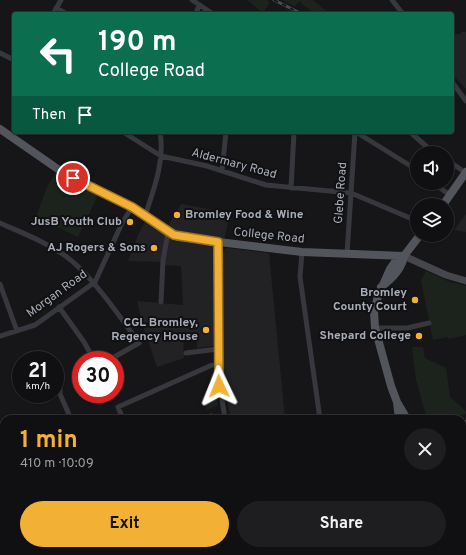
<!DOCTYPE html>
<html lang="en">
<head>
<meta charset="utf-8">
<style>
	:root { --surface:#101012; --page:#1e1e20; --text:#f1f3f6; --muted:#9c9d9f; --line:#303032; --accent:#f2b134 }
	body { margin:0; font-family:Overpass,sans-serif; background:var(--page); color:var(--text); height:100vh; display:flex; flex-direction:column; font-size:15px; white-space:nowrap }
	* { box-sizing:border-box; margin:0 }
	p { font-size:13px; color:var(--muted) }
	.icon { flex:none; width:22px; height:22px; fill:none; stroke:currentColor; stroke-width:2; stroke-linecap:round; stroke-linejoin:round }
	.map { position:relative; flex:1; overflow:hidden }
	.side { position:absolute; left:0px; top:415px; width:466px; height:140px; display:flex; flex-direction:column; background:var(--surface); border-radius:12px 12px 0 0; box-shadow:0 1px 3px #0004,0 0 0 1px var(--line) }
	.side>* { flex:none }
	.top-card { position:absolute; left:12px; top:12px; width:442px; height:122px; border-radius:4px; box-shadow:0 1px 3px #0004,0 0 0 1px var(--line); background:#0b6e4f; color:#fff; overflow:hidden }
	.fabs { position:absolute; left:410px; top:146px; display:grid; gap:8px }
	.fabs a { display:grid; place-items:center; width:44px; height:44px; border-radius:50%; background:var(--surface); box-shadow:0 1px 3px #0004,0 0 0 1px var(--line); font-size:20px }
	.speed { position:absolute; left:12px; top:351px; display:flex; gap:8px; font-size:20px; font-weight:700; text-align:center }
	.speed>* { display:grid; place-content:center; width:52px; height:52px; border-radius:50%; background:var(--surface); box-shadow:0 1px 3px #0004,0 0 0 1px var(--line); line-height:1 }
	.speed small { font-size:10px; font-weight:400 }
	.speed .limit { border:6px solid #d22; background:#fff; color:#111 }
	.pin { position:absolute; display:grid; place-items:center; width:34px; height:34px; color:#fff; margin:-17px; border:2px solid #fff; border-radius:50%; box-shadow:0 1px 4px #0007 }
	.me { position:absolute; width:44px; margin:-22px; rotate:358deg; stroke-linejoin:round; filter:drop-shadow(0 0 3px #0008) }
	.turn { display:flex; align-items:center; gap:14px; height:84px; padding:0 20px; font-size:18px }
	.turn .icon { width:52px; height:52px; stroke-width:2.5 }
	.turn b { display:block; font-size:28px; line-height:34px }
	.then { display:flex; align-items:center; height:38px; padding:0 20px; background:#0003; gap:8px; font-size:15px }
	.round { display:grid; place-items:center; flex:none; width:42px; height:42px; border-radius:21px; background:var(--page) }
	.overview { display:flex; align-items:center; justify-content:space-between; height:68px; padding:0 20px }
	h1 { font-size:24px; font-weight:700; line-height:30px; color:var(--accent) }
	.cta { display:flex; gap:8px; margin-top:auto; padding:8px 20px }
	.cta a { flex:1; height:46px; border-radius:24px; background:var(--accent); color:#111; font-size:16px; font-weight:700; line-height:46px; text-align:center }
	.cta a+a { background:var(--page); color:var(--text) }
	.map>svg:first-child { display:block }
	.built { fill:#222225 }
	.green { fill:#1c231d }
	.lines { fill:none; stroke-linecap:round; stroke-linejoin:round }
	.street { stroke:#37383d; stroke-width:5 }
	.secondary { stroke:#45474d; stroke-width:7 }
	.primary { stroke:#53555c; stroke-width:8 }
	.rail-casing { stroke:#4a4c52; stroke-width:3 }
	.rail { stroke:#111113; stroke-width:1.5; stroke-dasharray:4.5; stroke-linecap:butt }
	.route-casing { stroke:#9d7322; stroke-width:10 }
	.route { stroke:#f2b134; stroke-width:7 }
	.poi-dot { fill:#f2b134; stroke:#111113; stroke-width:1.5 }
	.labels { text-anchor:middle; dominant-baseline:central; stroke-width:4; stroke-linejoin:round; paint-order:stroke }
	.street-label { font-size:12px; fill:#a8adb8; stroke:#111113 }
	.poi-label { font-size:12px; font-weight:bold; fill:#a8adb8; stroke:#111113; text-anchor:end }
</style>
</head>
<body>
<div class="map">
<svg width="466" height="555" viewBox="0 0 466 555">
	<rect width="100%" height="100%" fill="#161618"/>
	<path class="built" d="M461 32H466V89L452 74V41H454V34H461Z
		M181 204 230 213 224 240 179 234 167 228Z
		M466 214V232L454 230Z
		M147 218 168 233 214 242 215 344 213 346 197 348 196 332 183 333 184 358 157 367 143 326 137 301 183 305 181 266 163 265V262L128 261 138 235Z
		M226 248 269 253 285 419H231L225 391 223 367V252Z"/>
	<path class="green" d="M247 0H266L270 2 263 13Z
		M282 0H313L330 14C315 14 309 11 299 1L295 7Z
		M56 172 72 182 98 195 78 237 36 217 47 187Z
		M426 271 450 282 466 286V335L449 339 448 337 433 340 421 281Z
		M412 347H423L425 358 446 368 450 397 466 411V414L447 419H427L416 380Z
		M215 387 218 405 207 410 202 397 206 395 205 392Z
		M0 516 4 520V551H19L20 555H0Z"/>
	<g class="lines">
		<path class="street" d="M192 0 213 14
			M392 0 403 14
			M56 8 67 14
			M53 14 61 0
			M198 14 197 10 200 5
			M0 53 14 60
			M452 82 466 101
			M123 132 161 156 207 166 266 185 351 193 417 221
			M356 132 417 170
			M410 132 434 153
			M447 160 466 173
			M222 171 226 132
			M433 183 450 195
			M291 188 294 132
			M145 216C154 189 165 161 160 132
			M0 223C22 233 49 243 68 258 92 276 121 318 139 343L109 360
			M218 242V373L225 419
			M302 252 300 277 320 419
			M347 254 355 132
			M0 284 17 331
			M161 302 163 260 168 233
			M59 307 84 342 94 360
			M375 328H407L429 323
			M0 336 35 325 95 282 122 223 132 207
			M186 353 218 349
			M55 373 60 382V394L71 419
			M123 419 118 407 212 365
			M206 419 211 416
			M0 426 4 436
			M0 441 4 439
			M462 501H466
			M0 508 4 513
			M462 528 466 540
			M26 551 28 555
			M139 551 141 555
			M209 551 211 555
			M261 551 264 555
			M454 551 455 555
			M327 555V551"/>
		<path class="secondary" d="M404 256 446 275 466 281"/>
		<path class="primary" d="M0 129 65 174 132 207 168 233 178 237 302 252 404 256
			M443 205 466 172
			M381 287C392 279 402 269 404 256
			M397 402 399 419
			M407 419 397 402 391 386 375 328 374 312 378 296 390 269 397 259 404 256 420 235
			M462 425 466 424
			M61 555 70 551"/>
		<defs>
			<path id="rail" d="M274 0 302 14"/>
		</defs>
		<use href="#rail" class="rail-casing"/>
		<use href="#rail" class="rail"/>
	</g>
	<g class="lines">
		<defs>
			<path id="route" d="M73 178 132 207 174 235 218 242 219 386"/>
		</defs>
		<use href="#route" class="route-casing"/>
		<use href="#route" class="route"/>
	</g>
	<g class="poi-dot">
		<circle cx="177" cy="215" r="4"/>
		<circle cx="130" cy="222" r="4"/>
		<circle cx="154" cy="248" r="4"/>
		<circle cx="415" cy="300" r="4"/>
		<circle cx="206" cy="330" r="4"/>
		<circle cx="419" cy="336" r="4"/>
	</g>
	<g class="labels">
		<g class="street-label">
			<text transform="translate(234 164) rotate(15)">Aldermary Road</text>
			<text transform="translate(341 193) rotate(-86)">Glebe Road</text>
			<text transform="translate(269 236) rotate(6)">College Road</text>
			<text transform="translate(57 294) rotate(-36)">Morgan Road</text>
		</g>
		<g class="poi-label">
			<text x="185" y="215" text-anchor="start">Bromley Food &amp; Wine</text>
			<text x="122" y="222">JusB Youth Club</text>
			<text x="146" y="248">AJ Rogers &amp; Sons</text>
			<text x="407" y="293">Bromley<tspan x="407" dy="14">County Court</tspan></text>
			<text x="198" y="323">CGL Bromley,<tspan x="198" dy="14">Regency House</tspan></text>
			<text x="411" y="336">Shepard College</text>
		</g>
	</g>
</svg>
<div class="fabs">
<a><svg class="icon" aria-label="sound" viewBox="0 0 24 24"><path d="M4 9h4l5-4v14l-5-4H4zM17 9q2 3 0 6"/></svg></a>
<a><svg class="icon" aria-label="layers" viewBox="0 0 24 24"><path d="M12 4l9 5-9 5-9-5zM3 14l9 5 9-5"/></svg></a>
</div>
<div class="speed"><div>21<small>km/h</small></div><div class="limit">30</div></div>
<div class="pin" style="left:73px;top:178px;background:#d93025"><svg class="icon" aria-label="arrive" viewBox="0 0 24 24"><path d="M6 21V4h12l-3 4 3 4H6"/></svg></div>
<svg class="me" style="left:219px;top:386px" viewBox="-20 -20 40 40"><path d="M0-17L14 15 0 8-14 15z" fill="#f2b134" stroke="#fff" stroke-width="4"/></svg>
<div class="top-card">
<div class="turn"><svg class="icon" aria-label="left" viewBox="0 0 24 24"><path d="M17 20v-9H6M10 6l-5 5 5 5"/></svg><div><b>190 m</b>College Road</div></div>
<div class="then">Then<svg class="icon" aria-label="arrive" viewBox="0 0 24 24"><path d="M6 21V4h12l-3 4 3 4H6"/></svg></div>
</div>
<section class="side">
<div class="overview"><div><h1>1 min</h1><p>410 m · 10:09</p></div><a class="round"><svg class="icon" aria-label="close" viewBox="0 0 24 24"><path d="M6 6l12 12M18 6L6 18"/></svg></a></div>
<div class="cta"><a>Exit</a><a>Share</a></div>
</section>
</div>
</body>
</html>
